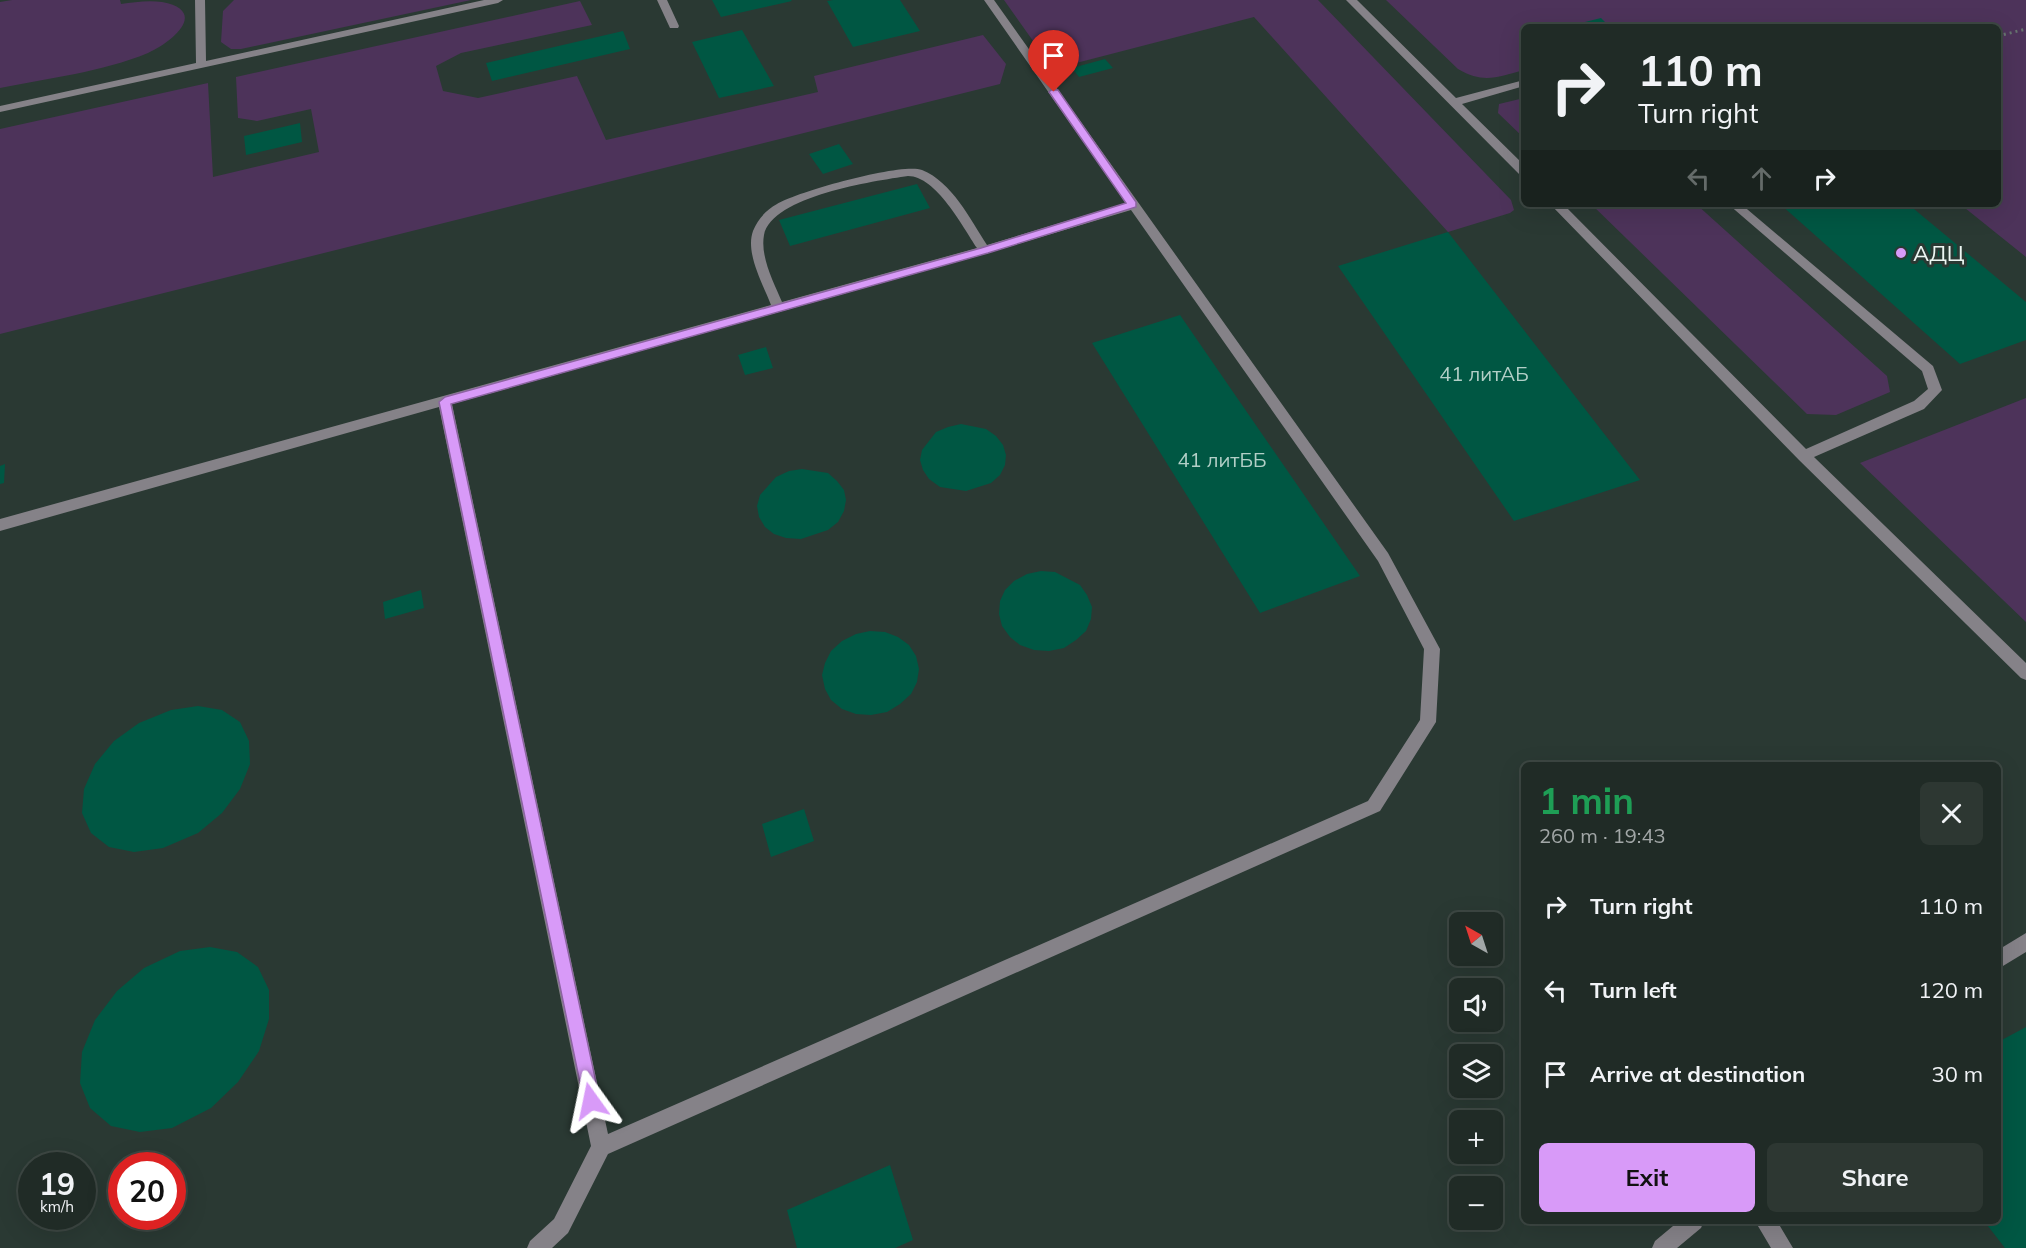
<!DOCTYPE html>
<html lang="en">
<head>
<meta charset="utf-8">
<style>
	:root { --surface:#202b26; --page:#2d3732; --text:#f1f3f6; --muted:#a2a7a7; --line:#3d4743; --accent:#d89af8 }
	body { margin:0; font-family:Mulish,sans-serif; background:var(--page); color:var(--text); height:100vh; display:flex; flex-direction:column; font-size:22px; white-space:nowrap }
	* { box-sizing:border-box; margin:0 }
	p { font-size:20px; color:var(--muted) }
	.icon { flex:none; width:33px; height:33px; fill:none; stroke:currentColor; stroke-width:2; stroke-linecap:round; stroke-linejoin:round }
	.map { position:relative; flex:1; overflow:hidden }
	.side { position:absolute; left:1521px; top:762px; width:480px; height:462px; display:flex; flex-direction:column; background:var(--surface); border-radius:9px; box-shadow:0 6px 24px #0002,0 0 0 2px var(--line) }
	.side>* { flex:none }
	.hud { position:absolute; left:1521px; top:24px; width:480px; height:183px; border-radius:9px; box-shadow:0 6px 24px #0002,0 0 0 2px var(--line); background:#202b26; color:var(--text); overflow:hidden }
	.needle { width:39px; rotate:321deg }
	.controls { position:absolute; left:1449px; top:912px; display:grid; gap:12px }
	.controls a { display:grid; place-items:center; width:54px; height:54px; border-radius:9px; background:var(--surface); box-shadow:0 6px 24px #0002,0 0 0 2px var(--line); font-size:30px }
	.speed { position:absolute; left:18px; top:1152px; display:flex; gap:12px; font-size:30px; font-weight:700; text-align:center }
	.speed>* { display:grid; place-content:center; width:78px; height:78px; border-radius:50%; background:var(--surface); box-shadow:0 6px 24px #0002,0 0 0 2px var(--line); line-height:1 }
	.speed small { font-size:15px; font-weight:400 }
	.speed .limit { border:9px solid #d22; background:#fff; color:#111 }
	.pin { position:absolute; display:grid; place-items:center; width:51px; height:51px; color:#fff; margin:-62px -26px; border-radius:50% 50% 50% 0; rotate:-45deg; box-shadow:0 0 6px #0007 }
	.pin .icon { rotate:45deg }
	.me { position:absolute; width:66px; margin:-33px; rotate:348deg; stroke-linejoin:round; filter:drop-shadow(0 0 4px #0008) }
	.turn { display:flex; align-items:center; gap:21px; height:126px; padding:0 18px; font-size:27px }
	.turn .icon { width:78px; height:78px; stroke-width:2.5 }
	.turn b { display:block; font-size:42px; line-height:51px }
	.lanes { display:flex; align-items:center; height:57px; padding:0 18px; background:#0003; justify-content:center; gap:30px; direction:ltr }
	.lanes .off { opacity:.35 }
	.round { display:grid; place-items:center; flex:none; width:63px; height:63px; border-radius:9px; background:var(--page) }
	.summary { display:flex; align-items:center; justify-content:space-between; height:102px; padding:0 18px }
	h1 { font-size:36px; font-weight:700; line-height:45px; color:#1e9e55 }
	.cta { display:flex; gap:12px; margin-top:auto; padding:12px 18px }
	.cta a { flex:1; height:69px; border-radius:9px; background:var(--accent); color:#111; font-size:24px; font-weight:700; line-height:69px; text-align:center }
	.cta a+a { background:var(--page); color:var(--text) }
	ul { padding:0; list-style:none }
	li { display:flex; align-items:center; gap:18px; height:84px; padding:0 18px }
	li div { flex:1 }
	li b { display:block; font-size:22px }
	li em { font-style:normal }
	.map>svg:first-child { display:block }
	.green { fill:#4d335a }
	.building { fill:#005743 }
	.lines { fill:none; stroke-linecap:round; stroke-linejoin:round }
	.path { stroke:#67746f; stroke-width:3; stroke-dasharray:2 4; stroke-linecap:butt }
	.minor { fill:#858288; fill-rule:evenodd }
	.route { fill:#d89af8; stroke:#8c64a1; stroke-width:1.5 }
	.poi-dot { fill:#d89af8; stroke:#2a3933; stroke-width:2 }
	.labels { text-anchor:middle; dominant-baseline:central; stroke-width:6; stroke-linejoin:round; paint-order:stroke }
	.number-label { font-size:20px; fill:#b2cfc7 }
	.poi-label { font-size:22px; fill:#edf7f3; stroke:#2a3933; text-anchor:start }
</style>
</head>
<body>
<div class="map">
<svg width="2026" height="1248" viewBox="0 0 2026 1248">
	<rect width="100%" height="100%" fill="#2a3933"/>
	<path class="green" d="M12 0H120L121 4C134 2 149 0 162 2 210 11 171 43 148 53 102 72 49 78 0 88V2Z
		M234 0H471L241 49H231L221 42 223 11Z
		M1004 0H1318L1511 200 1514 210 1510 213 1448 232 1254 17 1053 69Z
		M1386 0H2026V257L1960 204H1998V27H1524V70C1497 77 1484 84 1458 69Z
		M580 1 592 25 461 53 436 66 443 91 478 98 577 76 606 140 818 92 814 76 983 35 1006 64 1000 84 0 334V129L208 83 213 177 319 152 311 109 257 121 238 118 236 77Z
		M1524 98V138L1498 113 1499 104Z
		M1591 204H1696L1887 376 1890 392 1836 415 1807 414Z
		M2026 398V622L1860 463Z"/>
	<path class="building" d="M712 0H791L792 1 721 17Z
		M833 0H900L920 31 853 47 827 1Z
		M1601 18 1610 27H1569V26Z
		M742 30 774 86 719 98 692 42Z
		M623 31 630 49 492 81 486 63Z
		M1105 59 1113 68 1079 77 1072 68Z
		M300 123 302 142 246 155 244 136Z
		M839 144 853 164 823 174 809 154Z
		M917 184 930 208 790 246 779 220Z
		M1780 204H1908L2026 302V340L1960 364Z
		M1448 232 1640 480 1514 521 1338 266Z
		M1180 315 1360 576 1260 613 1092 343Z
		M766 347 773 368 745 375 738 355Z
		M961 424 986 429 996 436 1003 445 1006 455 1005 465 1000 475 991 483 966 491 940 487 929 479 923 470 920 460 922 450 936 432 948 427Z
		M5 464 4 483 0 484V466Z
		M802 469 828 473 837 481 844 490 846 500 844 511 838 522 828 530 801 539 786 538 774 534 765 527 759 517 757 506 760 495 776 477 789 471Z
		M1041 571 1055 572 1080 585 1087 595 1092 607 1091 619 1086 631 1076 640 1064 648 1049 651 1034 650 1020 645 1010 637 1002 626 999 614 1000 601 1005 590 1014 581 1027 574Z
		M421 590 424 608 385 619 383 602Z
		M870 631 885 632 898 637 909 645 916 656 919 669 917 682 911 694 900 704 887 712 871 715 856 714 842 709 831 700 825 689 822 675 825 663 831 651 842 641 856 634Z
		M198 706 222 710 240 722 249 741 250 764 240 789 222 813 198 833 163 848 134 852 109 847 91 833 82 813 84 789 95 764 114 741 139 723 171 710Z
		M804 809 814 841 771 857 762 824Z
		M210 947 237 952 258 967 269 990V1019L259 1051 238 1082 211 1108 172 1128 140 1132 111 1126 90 1108 80 1083 82 1052 95 1020 117 991 144 968 180 951Z
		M2026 1027V1248H2005L1984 1221H1998V1042Z
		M890 1165 913 1240 895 1248H797L787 1210Z"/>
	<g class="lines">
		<path class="path" d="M1998 36 2026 29"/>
		<path class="minor" d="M195 0H205L206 61 484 0H503L498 3 0 112V106L196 63Z
			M657 0H667L679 26 678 28H670Z
			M984 0H994L1388 553 1440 649 1436 722 1380 811 608 1154 568 1233 552 1248H527L530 1241 554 1219 591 1146 439 407 0 531V519L771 305C763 284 745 253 753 231 758 219 766 210 777 204 796 192 902 162 922 170 952 182 970 219 987 245L1126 203ZM908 176C936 176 963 227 977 248L782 302C774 283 760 257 764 235 772 196 874 181 908 176ZM1131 210 1378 561 1424 649 1420 720 1368 801 608 1134 452 404 988 253Z
			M1346 0H1357L1456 98 1524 80V86L1462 104 1524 165V176L1520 175Z
			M1550 204H1563L1806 449 1914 401 1928 389 1922 371 1728 204H1741L1933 366 1942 390 1924 409 1814 457 2026 663V680L2021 678 1799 460Z
			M2026 933V952L1998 969V950Z
			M1679 1221H1704L1701 1228 1677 1248H1652L1655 1241Z
			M1755 1221H1777L1793 1248H1771Z"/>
	</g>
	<path class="route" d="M1051 90H1058L1136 202V207L988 253 451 404 600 1101 597 1107 591 1109 585 1107 439 402 445 397 981 248 1126 203 1049 92Z"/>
	<circle class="poi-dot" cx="1901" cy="253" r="6"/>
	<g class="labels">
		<g class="number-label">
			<text x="1484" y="373">41 литАБ</text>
			<text x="1222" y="459">41 литББ</text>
		</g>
		<g class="poi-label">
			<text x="1913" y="253">АДЦ</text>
		</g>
	</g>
</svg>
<div class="controls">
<a><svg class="needle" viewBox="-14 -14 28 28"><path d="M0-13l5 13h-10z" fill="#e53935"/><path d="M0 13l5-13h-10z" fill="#a2a7a7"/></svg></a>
<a><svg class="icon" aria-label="sound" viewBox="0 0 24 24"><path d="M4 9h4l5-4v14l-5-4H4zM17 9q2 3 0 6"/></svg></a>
<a><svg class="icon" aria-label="layers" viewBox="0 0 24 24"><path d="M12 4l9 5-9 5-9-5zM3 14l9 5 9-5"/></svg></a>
<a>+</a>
<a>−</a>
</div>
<div class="speed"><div>19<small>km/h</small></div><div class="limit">20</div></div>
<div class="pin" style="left:1054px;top:92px;background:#d93025"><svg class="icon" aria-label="arrive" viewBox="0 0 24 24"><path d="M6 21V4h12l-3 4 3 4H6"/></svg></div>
<svg class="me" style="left:591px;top:1101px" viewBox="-20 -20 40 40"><path d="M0-17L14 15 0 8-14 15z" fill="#d89af8" stroke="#fff" stroke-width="4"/></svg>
<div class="hud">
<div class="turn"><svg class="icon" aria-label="right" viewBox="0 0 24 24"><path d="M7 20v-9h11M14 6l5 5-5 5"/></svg><div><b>110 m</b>Turn right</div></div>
<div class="lanes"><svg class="icon off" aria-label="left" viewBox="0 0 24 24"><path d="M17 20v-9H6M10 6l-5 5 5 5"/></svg><svg class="icon off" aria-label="ahead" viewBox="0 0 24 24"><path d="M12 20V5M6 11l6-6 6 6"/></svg><svg class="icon" aria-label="right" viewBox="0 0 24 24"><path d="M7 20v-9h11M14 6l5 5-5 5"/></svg></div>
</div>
<section class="side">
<div class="summary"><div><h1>1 min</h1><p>260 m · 19:43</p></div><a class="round"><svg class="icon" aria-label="close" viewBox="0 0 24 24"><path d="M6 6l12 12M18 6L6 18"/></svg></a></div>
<ul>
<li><svg class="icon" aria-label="right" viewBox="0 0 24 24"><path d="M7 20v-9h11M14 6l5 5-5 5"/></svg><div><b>Turn right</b></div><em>110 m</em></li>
<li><svg class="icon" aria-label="left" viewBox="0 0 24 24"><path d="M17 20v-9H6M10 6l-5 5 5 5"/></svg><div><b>Turn left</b></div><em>120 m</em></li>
<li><svg class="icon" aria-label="arrive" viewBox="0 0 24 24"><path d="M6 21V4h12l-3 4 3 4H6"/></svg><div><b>Arrive at destination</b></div><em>30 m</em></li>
</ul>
<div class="cta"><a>Exit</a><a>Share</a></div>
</section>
</div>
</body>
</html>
